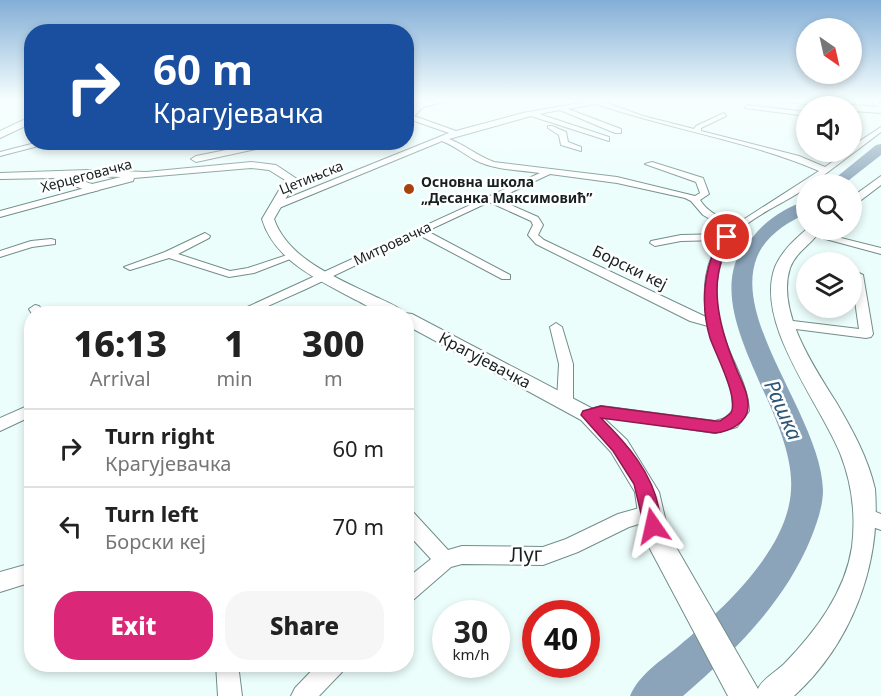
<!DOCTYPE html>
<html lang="en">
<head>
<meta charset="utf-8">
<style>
	:root { --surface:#fff; --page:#f6f6f6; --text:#222; --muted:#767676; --line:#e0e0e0; --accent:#db2777 }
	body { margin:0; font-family:"Noto Sans",sans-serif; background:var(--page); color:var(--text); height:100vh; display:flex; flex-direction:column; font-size:22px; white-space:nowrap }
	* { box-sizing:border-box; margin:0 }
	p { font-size:20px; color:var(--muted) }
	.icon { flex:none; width:33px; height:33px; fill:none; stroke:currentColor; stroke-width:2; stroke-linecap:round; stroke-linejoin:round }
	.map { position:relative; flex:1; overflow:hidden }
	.drawer { position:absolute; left:24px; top:306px; width:390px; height:366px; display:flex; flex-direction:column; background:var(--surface); border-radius:24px; box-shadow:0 3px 9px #0003 }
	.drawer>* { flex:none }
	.top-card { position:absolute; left:24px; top:24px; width:390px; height:126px; border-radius:24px; box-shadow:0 3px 9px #0003; background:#1a4fa0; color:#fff; overflow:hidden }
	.needle { width:39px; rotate:146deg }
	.buttons { position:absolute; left:796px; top:18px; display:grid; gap:12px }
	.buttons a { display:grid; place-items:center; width:66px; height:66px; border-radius:50%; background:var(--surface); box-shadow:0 3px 9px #0003; font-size:30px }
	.speed { position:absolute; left:432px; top:600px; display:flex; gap:12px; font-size:30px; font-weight:700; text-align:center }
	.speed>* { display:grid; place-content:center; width:78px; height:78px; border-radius:50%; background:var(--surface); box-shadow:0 3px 9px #0003; line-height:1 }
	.speed small { font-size:15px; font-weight:400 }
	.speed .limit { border:9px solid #d22; background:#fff; color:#111 }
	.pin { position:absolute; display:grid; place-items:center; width:51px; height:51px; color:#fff; margin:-26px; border:3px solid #fff; border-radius:50%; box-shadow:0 2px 6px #0007 }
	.me { position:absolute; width:66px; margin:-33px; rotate:349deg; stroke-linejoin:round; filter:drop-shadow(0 0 4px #0008) }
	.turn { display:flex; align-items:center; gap:21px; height:126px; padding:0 30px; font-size:27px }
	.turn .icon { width:78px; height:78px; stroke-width:2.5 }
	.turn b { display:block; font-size:42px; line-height:51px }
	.eta { display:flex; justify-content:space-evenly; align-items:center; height:102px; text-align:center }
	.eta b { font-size:36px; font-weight:800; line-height:42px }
	.primary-button { display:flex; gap:12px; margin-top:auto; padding:12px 30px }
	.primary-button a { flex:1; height:69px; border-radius:24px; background:var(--accent); color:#fff; font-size:24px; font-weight:800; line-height:69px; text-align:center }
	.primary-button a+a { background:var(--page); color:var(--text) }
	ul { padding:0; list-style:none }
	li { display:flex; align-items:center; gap:18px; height:78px; padding:0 30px; border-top:2px solid var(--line) }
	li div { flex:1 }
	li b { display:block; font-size:22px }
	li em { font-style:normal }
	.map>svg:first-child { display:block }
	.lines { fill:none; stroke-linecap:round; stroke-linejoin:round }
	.river { fill:#8ba4ba; fill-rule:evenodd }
	.minor-casing { stroke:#728e8a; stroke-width:2 }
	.tertiary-casing { stroke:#728e8a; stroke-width:2 }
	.minor { fill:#fff; fill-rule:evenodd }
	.tertiary { fill:#fff; fill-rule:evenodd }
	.route { fill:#db2777; stroke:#8e194d; stroke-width:1.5 }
	.poi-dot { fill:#a6430d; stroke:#fff; stroke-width:2 }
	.labels { text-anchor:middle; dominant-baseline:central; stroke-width:5; stroke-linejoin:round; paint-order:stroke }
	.far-street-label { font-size:14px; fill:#162120; stroke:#fff }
	.far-poi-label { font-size:14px; font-weight:bold; fill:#162120; stroke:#fff; text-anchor:start }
	.street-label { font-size:16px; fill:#162120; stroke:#fff }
	.near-street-label { font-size:20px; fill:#162120; stroke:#fff }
	.near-water-label { font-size:21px; font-style:italic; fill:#2d5778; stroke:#fff }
</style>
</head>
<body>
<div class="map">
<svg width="881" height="696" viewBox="0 0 881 696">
	<rect width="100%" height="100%" fill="#ecfefc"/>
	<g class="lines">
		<path class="river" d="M881 144V155L844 184H828L876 145Z
			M807 201V213C787 223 766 235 757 257 731 321 821 418 823 490 823 506 817 523 811 538 785 602 735 651 683 696H630C639 674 661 661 680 645 723 609 788 550 791 490 796 416 707 325 738 256 741 250 747 244 752 238 765 221 785 207 807 201Z"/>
		<defs>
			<path id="minor" d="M407 99H414L424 106 414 116 456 131 523 113 602 99H614L604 102 643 116 694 129 696 126 724 113 726 116 701 128V131L799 156 825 167 846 152H852V146L881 127V132L812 184H807L806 188C788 201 765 210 747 224 712 253 710 302 726 342 734 365 748 386 749 411L737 427 715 433 619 419 601 418 588 421 583 419 580 415 583 411 601 406 715 421 726 418 733 410 732 392 708 326 690 321 536 244 528 235 533 225 531 221 489 202 427 231 510 275V279H502L419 235 306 289 250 314H232L540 173C519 170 494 170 475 160 464 154 455 146 442 141L279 208H273V204L449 133 406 118V114L417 106ZM596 104C669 129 749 141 819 171L735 225C722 218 708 213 700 200L709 194 703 178 652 162 645 164 696 182 700 193 695 196 617 177 494 162C478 156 465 145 449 139L531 116 609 141V137L539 114 560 110 615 133H621V129L568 109ZM550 174 617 183 685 198 691 201 703 215 729 230 726 234 681 235 651 241 650 243 655 246 681 241 721 240C704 263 703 290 706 317L544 240 538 235 543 225 538 217 497 199Z
				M869 99H875L881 105V111Z
				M747 105 807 112V116L745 108Z
				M548 126H552L566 132 568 142 581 147V151L561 145 559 135 548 128Z
				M39 142H54L0 156V152Z
				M224 142H231L235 153H229Z
				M96 185 99 186V190L0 217V211Z
				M809 230 881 248V254L807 234 806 232Z
				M205 233 210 236 209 238 178 254 230 271 248 268 293 253 298 256 254 273 229 277 169 258 130 270 124 267 165 252Z
				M51 239 55 240V244L32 247 0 257V251L31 241Z
				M857 272 863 275 873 334 871 337 866 338 780 327 779 324 780 321 785 320 859 329 852 280V274Z
				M35 305 39 306 45 314H32L29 309Z
				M556 323 562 327 573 364V401L570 405H560L557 401 559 364 550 327Z
				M32 404V416L0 431V418Z
				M650 505 656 507 659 513 656 519 629 527 578 552 543 565 462 564 451 567 413 600 406 603V579L431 559 406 532V510L413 512 448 550 462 546 543 547 566 539 618 514Z
				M866 508 881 514V530L859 522 857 516 859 510Z
				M32 563V582L0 592V572Z
				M216 664H238L242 696H218Z
				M318 664H345L342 672 319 696H291L295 688Z"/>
			<path id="tertiary" d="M441 99H456L406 111V106Z
				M775 99H799L840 103 844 106H822L779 101Z
				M852 105 881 107V113L852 111V106H849Z
				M32 116V123L0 138V131Z
				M266 142H289L196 162 191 159 196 156Z
				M251 162 276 165 297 179 274 219C288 259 337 278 372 295 382 300 397 305 405 313L412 314 595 410 627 440 659 492 669 535 758 689C762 679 776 672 784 664 815 632 845 593 852 547 856 515 852 483 840 453 820 403 754 323 775 267 782 251 794 240 807 229L820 230C813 244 796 251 790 268 776 311 814 367 836 402 852 429 868 458 875 489 881 566 851 644 794 696H728L649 547 638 513 635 492 611 452 581 420 406 325V314C399 314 390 315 383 313 374 311 363 303 354 299 318 280 274 260 262 219L285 180 269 170 251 168 134 178 133 181 91 192 53 178 0 179V173L88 170 146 172ZM88 176 121 177 92 184 71 177Z
				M881 176V185L852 207V197Z"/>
		</defs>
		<use href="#minor" class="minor-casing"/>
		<use href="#tertiary" class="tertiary-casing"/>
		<use href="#minor" class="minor"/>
		<use href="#tertiary" class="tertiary"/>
	</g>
	<linearGradient id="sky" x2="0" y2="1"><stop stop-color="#83aed6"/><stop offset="0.51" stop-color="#f6fffe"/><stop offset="1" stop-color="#f6fffe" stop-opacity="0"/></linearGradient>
	<rect width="881" height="196" fill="url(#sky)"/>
	<path class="route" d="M727 234 733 237C705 277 719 327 736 368 741 381 749 394 748 407 748 423 728 432 715 433L601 418C627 444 652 472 659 509 661 517 663 524 660 532L653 534 646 532 644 526 634 484 613 451 581 415 583 411 601 406 715 421H720L731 413C739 398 716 355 710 338 700 304 703 263 724 235Z"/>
	<circle class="poi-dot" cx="409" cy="189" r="6"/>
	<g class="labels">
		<g class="far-street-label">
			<text transform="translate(86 175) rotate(-15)">Херцеговачка</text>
			<text transform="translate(311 177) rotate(-22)">Цетињска</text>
			<text transform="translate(392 243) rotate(-25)">Митровачка</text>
		</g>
		<g class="far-poi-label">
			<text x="421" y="181">Основна школа<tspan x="421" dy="16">„Десанка Максимовић”</tspan></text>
		</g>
		<g class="street-label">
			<text transform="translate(630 267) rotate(26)">Борски кеј</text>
			<text transform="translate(485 360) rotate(28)">Крагујевачка</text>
		</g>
		<g class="near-street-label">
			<text transform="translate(526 554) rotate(-1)">Луг</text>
		</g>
		<g class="near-water-label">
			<text transform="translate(784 410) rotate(66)">Рашка</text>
		</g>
	</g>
</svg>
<div class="buttons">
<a><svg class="needle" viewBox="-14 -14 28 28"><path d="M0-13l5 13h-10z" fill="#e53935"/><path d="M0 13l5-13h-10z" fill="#767676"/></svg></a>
<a><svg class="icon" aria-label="sound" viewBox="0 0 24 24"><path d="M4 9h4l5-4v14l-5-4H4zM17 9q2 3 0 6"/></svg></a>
<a><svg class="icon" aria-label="search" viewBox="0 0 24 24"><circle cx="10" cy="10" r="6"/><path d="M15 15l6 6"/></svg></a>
<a><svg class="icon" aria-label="layers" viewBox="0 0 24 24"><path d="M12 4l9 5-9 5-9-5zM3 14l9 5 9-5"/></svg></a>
</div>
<div class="speed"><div>30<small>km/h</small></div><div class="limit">40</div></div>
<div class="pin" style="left:727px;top:237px;background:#d93025"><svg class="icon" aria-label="arrive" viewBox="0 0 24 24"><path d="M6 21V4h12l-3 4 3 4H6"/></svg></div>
<svg class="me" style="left:653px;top:526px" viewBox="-20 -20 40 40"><path d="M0-17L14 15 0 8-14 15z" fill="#db2777" stroke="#fff" stroke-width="4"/></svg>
<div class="top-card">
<div class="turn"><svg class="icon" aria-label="right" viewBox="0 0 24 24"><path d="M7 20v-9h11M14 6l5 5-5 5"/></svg><div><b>60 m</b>Крагујевачка</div></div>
</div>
<section class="drawer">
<div class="eta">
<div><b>16:13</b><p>Arrival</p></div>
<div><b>1</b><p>min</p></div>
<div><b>300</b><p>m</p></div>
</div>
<ul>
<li><svg class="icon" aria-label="right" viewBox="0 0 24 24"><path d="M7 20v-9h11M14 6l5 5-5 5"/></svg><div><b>Turn right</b><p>Крагујевачка</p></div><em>60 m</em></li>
<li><svg class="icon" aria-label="left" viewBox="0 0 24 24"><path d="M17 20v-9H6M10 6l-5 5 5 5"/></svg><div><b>Turn left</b><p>Борски кеј</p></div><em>70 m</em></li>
</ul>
<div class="primary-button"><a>Exit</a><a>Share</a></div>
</section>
</div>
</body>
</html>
